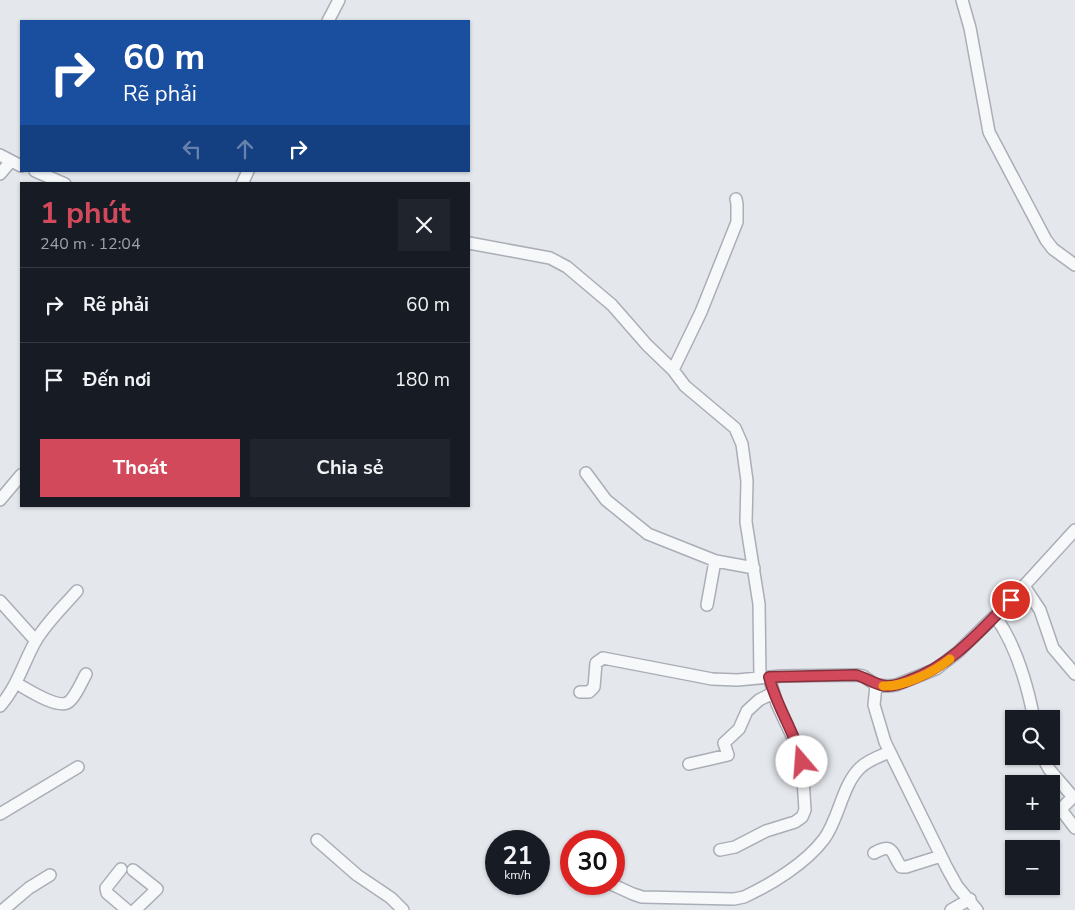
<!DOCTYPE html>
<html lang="vi">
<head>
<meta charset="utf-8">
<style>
	:root { --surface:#171b24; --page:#20242c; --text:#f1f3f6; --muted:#9ea1a6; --line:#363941; --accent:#d1495b }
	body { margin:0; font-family:"Nunito Sans",sans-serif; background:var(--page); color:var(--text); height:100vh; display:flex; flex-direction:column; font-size:19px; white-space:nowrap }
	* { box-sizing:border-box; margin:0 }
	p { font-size:16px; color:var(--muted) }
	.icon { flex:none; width:28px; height:28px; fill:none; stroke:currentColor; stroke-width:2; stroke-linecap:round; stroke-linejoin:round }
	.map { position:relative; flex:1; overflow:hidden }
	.details { position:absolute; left:20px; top:182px; width:450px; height:325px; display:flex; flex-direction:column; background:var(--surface); border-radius:0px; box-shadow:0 1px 4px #0004 }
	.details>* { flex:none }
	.hud { position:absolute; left:20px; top:20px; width:450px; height:152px; border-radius:0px; box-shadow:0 1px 4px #0004; background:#1a4fa0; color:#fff; overflow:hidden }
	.buttons { position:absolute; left:1005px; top:710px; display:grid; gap:10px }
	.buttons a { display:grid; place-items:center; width:55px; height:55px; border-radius:0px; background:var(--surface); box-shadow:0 1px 4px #0004; font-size:25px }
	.speed { position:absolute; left:485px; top:830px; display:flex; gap:10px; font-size:25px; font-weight:700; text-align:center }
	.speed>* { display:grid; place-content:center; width:65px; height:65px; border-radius:50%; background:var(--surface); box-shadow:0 1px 4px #0004; line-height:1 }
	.speed small { font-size:12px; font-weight:400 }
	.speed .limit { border:8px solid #d22; background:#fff; color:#111 }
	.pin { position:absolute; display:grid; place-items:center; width:42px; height:42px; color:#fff; margin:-21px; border:2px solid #fff; border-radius:50%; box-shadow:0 1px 5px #0007 }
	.me { position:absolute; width:55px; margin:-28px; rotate:342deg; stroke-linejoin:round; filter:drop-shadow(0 0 4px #0008) }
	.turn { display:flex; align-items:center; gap:18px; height:105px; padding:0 20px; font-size:22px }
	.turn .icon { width:65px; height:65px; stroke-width:2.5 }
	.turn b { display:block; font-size:35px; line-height:42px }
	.lanes { display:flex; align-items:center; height:48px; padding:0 20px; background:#0003; justify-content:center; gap:25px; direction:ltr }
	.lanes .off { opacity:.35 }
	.round { display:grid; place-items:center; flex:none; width:52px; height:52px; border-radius:0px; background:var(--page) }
	.headline { display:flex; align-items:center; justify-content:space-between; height:85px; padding:0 20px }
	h1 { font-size:30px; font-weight:700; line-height:38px; color:var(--accent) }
	.action { display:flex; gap:10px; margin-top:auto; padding:10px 20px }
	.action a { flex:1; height:58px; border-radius:0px; background:var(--accent); color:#fff; font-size:20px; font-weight:700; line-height:58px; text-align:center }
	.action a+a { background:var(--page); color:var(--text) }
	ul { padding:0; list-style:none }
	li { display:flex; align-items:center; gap:15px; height:75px; padding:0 20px; border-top:1px solid var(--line) }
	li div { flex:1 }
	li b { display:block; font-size:19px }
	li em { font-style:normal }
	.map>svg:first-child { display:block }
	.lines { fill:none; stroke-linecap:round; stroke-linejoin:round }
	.minor-casing { stroke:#a9aeb7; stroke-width:14 }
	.minor { stroke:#f7f8fa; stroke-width:11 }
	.route-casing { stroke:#882f3b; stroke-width:12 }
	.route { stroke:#d1495b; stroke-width:9 }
	.slow { stroke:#f59e0b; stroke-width:9 }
</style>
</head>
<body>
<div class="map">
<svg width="1075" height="910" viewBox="0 0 1075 910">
	<rect width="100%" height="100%" fill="#e4e7ec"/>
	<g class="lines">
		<defs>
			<path id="minor" d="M962 0 970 28 989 132 1046 240 1053 249 1075 265
				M328 21 339 0
				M0 155 21 166
				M35 171 65 184
				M0 174 11 161
				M242 184 248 171
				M469 243 550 258 567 267 612 305 647 345 673 370 685 386 735 428 742 444 747 481 746 522 759 604 760 678
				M673 370 701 312 737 222V204L736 199
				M586 473 606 500 648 534 716 561 754 568
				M0 500 21 475
				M1024 586 1040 610 1053 648 1075 674
				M0 601 36 641
				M707 605 715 561
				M995 616C1016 645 1027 683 1034 719
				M16 683C27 689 55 708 67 703 74 700 82 681 86 674
				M876 685 874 705 885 742 947 868 957 886 977 910
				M580 692H589L594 687 596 663 603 658 712 679 737 680 782 676 856 675 863 676 876 685 888 686 896 685 936 669 958 652 1011 600 1075 530
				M0 706C17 687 23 664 35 642 46 623 63 607 77 591
				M1042 756 1049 769 1073 797 1063 807 1062 811 1075 828
				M689 764 728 755 724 743 739 729 747 711 759 700 773 693
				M0 814 78 767
				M317 840 357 875 391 898 403 910
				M720 850 735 847 766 831 795 822 802 817 805 810 802 763 799 751 777 704 769 677
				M874 853C894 842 891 853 901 867H906L941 856
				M121 869 106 888 107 893 127 910
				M133 870 157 889 135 910
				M611 884 633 894 642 897 734 899 744 897C772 884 806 863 824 839 839 819 842 785 860 768 868 760 880 756 890 752
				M3 910 29 888 50 875
				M951 910 970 899"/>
		</defs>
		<use href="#minor" class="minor-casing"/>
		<use href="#minor" class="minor"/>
	</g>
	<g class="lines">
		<defs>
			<path id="route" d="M802 762C795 732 777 708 769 677L856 675C868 678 876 686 888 686 896 686 903 683 910 680 952 665 980 631 1011 600"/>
		</defs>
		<use href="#route" class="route-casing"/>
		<use href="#route" class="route"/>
		<path class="slow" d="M883 686C904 687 934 672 950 659"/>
	</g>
</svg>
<div class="buttons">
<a><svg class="icon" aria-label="search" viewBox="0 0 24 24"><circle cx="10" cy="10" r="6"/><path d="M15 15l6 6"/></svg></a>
<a>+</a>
<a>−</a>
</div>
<div class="speed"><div>21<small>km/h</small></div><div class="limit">30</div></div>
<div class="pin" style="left:1011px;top:600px;background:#d93025"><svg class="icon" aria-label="arrive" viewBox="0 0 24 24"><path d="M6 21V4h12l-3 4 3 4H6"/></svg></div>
<svg class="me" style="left:802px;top:762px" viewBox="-20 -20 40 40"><circle r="19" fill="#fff"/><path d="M0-13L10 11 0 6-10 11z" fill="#d1495b"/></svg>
<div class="hud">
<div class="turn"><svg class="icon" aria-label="right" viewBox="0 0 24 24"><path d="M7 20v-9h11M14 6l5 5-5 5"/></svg><div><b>60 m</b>Rẽ phải</div></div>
<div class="lanes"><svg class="icon off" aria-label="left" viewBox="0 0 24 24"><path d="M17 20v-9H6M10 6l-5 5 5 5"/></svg><svg class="icon off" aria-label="ahead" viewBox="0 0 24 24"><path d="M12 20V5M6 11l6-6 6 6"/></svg><svg class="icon" aria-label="right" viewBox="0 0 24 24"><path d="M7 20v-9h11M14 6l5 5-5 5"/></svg></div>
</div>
<section class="details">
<div class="headline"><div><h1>1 phút</h1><p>240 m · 12:04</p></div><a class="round"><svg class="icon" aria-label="close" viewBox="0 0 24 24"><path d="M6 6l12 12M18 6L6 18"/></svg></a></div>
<ul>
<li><svg class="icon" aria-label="right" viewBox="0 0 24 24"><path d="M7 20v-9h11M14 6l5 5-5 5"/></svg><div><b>Rẽ phải</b></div><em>60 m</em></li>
<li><svg class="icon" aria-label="arrive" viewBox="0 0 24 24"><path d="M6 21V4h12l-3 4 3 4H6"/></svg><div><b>Đến nơi</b></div><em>180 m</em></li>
</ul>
<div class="action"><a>Thoát</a><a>Chia sẻ</a></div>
</section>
</div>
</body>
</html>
